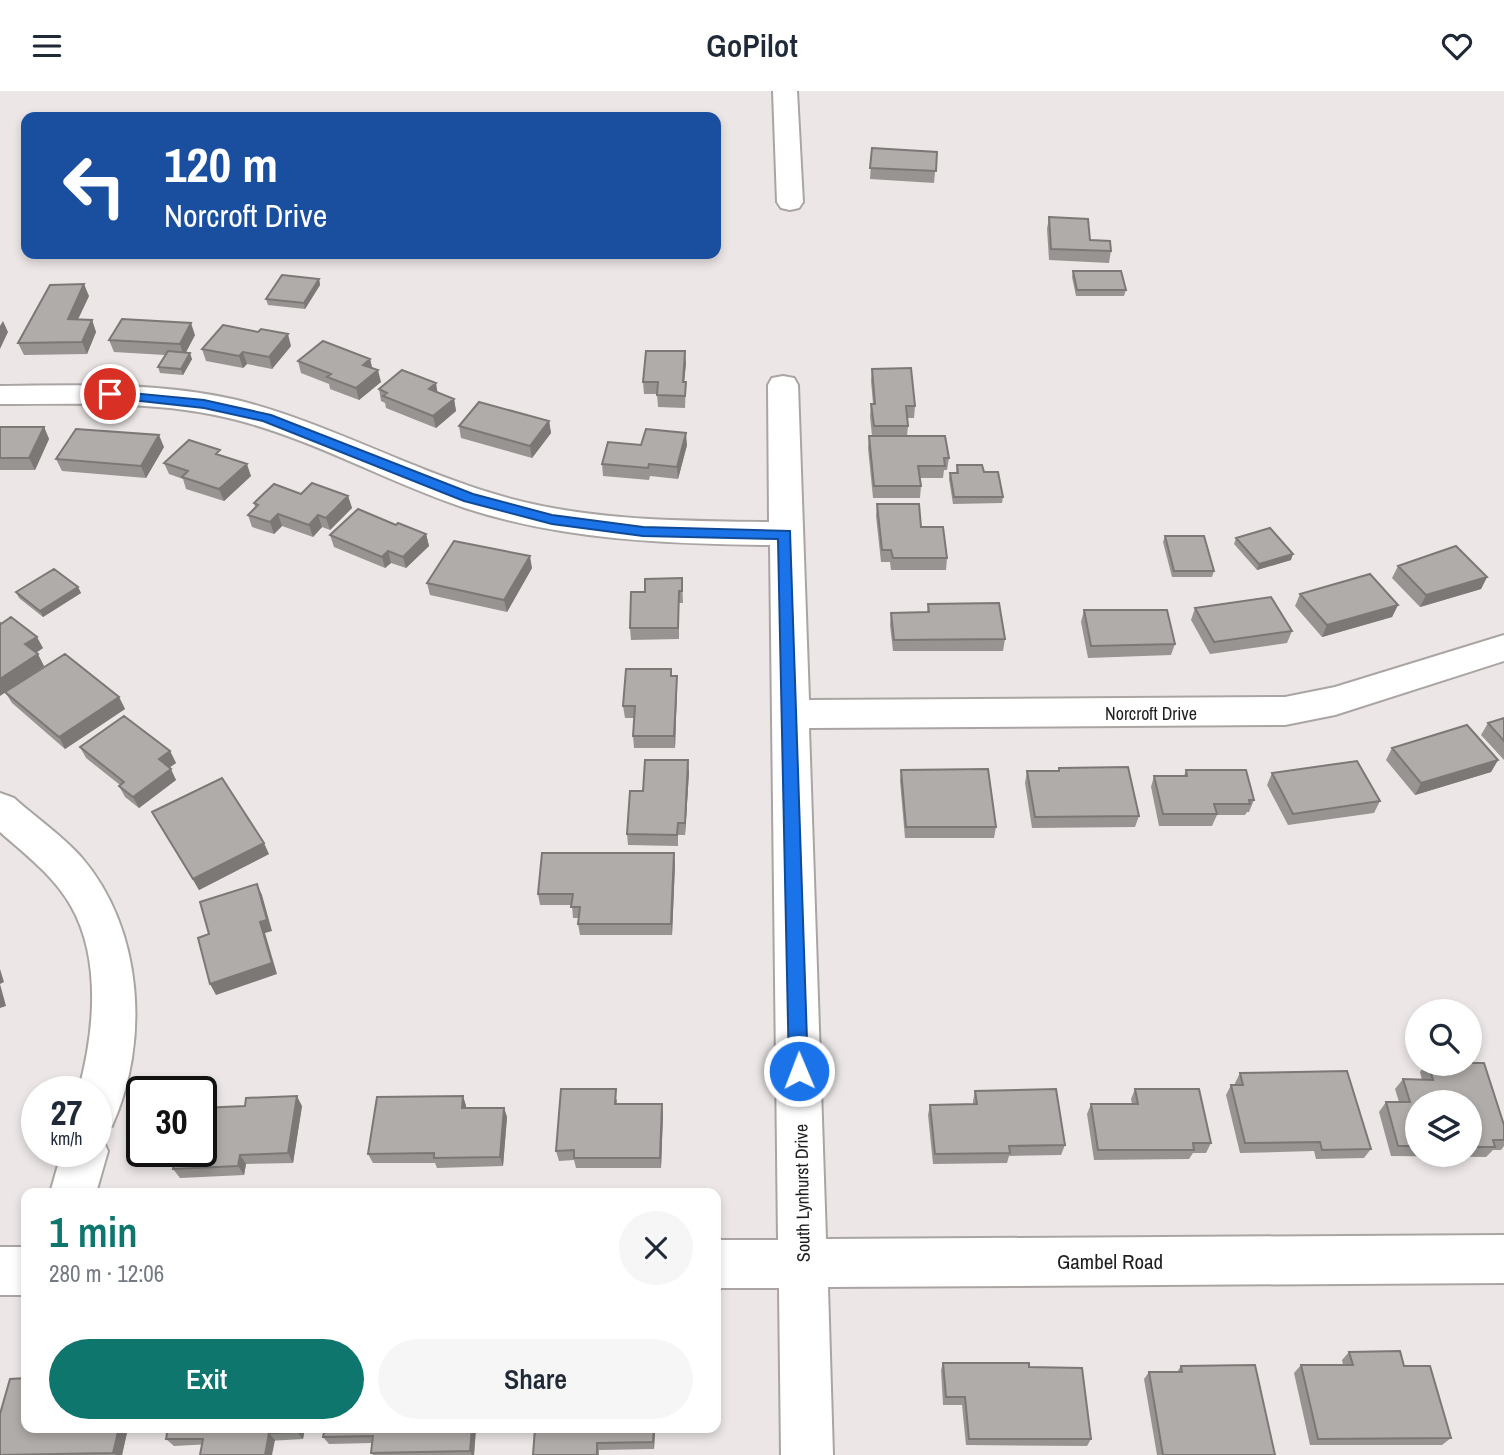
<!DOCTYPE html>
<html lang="en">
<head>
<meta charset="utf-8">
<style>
	:root { --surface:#fff; --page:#f6f6f7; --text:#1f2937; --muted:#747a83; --accent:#0f766e }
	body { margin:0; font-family:"Archivo Narrow",sans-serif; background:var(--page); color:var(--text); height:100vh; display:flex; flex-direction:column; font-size:26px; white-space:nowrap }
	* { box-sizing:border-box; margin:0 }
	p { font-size:23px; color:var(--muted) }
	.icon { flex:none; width:38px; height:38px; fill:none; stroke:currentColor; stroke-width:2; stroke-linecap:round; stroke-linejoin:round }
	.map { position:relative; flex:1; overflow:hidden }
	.sheet { position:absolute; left:21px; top:1097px; width:700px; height:245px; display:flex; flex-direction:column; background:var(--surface); border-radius:14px; box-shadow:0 4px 10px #0003 }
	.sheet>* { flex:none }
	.banner { position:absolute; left:21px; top:21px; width:700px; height:147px; border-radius:14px; box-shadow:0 4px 10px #0003; background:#1a4fa0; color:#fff; overflow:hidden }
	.buttons { position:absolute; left:1405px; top:908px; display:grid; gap:14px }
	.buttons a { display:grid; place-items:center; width:77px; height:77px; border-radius:50%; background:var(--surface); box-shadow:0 4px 10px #0003; font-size:35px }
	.speed { position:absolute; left:21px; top:985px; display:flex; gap:14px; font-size:35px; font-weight:700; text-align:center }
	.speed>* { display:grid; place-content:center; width:91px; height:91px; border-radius:50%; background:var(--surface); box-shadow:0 4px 10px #0003; line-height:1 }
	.speed small { font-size:18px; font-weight:400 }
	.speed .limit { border:4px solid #111; border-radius:10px; background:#fff; color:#111 }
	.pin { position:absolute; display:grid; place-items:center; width:60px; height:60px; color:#fff; margin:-30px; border:4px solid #fff; border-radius:50%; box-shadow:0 2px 7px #0007 }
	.me { position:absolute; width:77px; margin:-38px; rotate:359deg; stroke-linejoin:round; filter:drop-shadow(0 0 5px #0008) }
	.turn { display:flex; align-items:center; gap:24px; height:147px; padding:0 28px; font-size:32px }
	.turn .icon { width:91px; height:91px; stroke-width:2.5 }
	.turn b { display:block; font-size:49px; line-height:60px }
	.round { display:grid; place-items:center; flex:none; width:74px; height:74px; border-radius:37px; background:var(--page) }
	.overview { display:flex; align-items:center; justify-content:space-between; height:119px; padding:0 28px }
	h1 { font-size:42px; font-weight:600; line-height:52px; color:var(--accent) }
	.primary-button { display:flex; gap:14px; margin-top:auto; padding:14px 28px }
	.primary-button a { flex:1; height:80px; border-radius:42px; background:var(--accent); color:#fff; font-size:28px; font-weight:600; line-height:80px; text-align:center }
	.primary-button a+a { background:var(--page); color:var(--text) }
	header { display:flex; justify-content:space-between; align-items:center; height:91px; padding:0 28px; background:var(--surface); font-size:32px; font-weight:600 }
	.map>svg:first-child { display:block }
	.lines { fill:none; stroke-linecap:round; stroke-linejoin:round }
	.street-casing { stroke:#aaa5a3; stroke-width:4 }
	.street { fill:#fff; fill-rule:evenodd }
	.wall { fill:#979491; fill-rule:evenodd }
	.shaded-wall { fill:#7b7876 }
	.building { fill:#b0aca9; stroke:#7b7876; stroke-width:2 }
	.route { fill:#1a73e8; stroke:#114b97; stroke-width:2 }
	.labels { text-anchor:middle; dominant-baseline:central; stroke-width:6; stroke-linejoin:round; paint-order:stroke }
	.street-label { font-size:18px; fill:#201e1e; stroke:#fff }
	.near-street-label { font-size:21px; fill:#201e1e; stroke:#fff }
</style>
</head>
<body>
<header><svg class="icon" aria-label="menu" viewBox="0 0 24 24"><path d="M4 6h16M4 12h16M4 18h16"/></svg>GoPilot<svg class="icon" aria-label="heart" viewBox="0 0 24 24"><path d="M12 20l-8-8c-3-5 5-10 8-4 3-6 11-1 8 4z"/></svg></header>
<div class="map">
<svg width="1504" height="1364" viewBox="0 0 1504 1364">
	<rect width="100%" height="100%" fill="#ece7e6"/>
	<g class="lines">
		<defs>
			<path id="street" d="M773 0H797L803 111 799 117 790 119 781 117 777 111Z
				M783 285 794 287 798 294 809 609 1285 606 1335 596 1504 544V570L1335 624 1285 634 809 637 826 1148 1504 1144V1192L828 1196 833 1364H781L779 1197H716V1149H778L770 454C667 453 563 449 465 417 387 391 313 348 233 328 157 309 77 313 0 313V295C79 294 160 291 237 309 325 331 405 376 491 402 580 430 677 430 769 431L768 294 772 287Z
				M0 702 14 707C36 727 62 744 82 767 143 838 150 951 112 1035L96 1041V1001H78C94 944 102 869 71 815 54 785 26 764 0 741Z
				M96 1043 101 1045 108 1060 96 1102H50L62 1060H96Z
				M0 1156H26V1204H0Z"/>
		</defs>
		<use href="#street" class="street-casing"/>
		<use href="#street" class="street"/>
	</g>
	<path class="wall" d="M872 57 937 61 934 92 870 88Z
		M1049 126 1111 160 1109 172 1049 169 1047 138Z
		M1073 180 1126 199 1124 205H1076L1072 186Z
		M319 188 320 194 305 218 268 214 266 208Z
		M89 205 78 228 92 229 96 241 87 263 24 264 18 252Z
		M195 244 186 261 192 268 183 284 160 282 158 276 165 264 114 261 109 249Z
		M291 255 272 278 247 273 243 277 206 270 202 258Z
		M370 268 372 277 381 291 359 309 330 298 329 293 301 282 298 270Z
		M686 272 684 291H686L685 317 658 316 657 303H644L643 291Z
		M872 278 915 315 914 327H907L908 335 907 345 949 367 947 379H944L943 387H920L921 395 920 407H873L868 357 869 345H872L870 325 871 313H873L871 290Z
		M379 298 438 301 454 308 456 320 436 337 386 317 385 312 381 310Z
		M549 330 551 342 532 367 461 347 459 335Z
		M0 336H44L49 348 35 379H0Z
		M641 354H687L678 388 650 385 649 389 603 385 602 373Z
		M164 356 146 387 62 380 56 368Z
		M222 364 251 385 224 410 186 398 183 388 169 383 164 372Z
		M957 374 984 381 1003 406 1002 412 953 413 949 388 950 382H956Z
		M301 403 348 405 352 417 330 439 322 436 313 446 282 435 274 443 252 436 248 424 255 416 254 412Z
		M877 413 921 436 947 467 946 479H891L890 471H881L876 425Z
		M396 434 426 443 429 455 406 477 391 472 385 477 334 456 330 444Z
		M1165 445 1214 480 1212 486H1172L1163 451Z
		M1236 447 1291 469 1257 479 1234 453Z
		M1398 475 1487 486 1481 498 1420 516 1392 487Z
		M532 477 507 521 430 504 427 492Z
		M682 487 683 512H679V548L631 549 630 537 645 501Z
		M78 496 81 502 43 526 19 507 16 501Z
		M1300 503 1398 514 1392 526 1322 546 1295 515Z
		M928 513 1005 548 1003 560H893L890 534 891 522 927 521Z
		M1195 517 1292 540 1287 552 1210 563 1191 529Z
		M1084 519 1175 553 1171 564 1088 567 1081 531Z
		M0 532 43 557 36 562 44 575 24 589 119 606 125 618 65 658 12 612 5 601Z
		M671 585 677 597 675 657H634L633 645 634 627H625L623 615Z
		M1504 627V669L1481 644 1488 632Z
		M80 656 170 660 176 672 169 677 176 689 139 717 125 706 119 695 120 694 86 667Z
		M1392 657 1498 669 1491 681 1415 704 1386 669Z
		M1059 677 1139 725 1135 736 1032 737 1025 692 1027 680H1058Z
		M901 679 996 736 994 747H905L900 690Z
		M1186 679 1254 709 1249 721H1247L1245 724H1217L1212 735H1159L1151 696 1154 685H1184Z
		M689 681 685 744H678V755L628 754 627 743 643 700Z
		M1272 682 1380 710 1374 722 1288 734 1267 694Z
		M152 721 269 763 199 799Z
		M675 773 672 844H580L578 833 579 827H573L572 814H540L538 803Z
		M1426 973H1470L1504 1034V1055L1501 1059H1493L1486 1066 1391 1065 1379 1021 1386 1011H1399L1395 998 1403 988 1422 989 1420 981ZM1418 1012H1470V1064H1418Z
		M1240 982 1371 1058 1364 1067 1316 1068 1314 1060 1240 1062 1226 1004 1231 994H1235V992Z
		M1135 998 1211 1052 1206 1062H1193L1189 1068 1094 1069 1087 1023 1091 1013H1132L1131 1008Z
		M975 1000 1065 1054 1061 1064 1009 1065 1007 1072 933 1073 928 1024 930 1014 973 1013V1010Z
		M463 1005 466 1015V1017H504L507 1026 503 1075 437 1077 435 1072H373L368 1063Z
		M617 1008V1013L663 1023 661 1077H576L574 1069 559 1070 556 1060Z
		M302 1015 293 1072 246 1073 244 1084 180 1087 173 1078Z
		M1349 1261 1404 1275 1451 1347 1442 1354H1310L1294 1282 1301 1274H1343L1342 1269Z
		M943 1272 1029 1276 1091 1348 1087 1355 966 1354 962 1314H943L941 1279Z
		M1181 1275 1275 1364H1157L1144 1288 1149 1281H1177Z
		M26 1337H128L122 1364H0Z
		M305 1337 303 1348 174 1355 166 1348Z
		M325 1337H476L474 1364H373L371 1362 372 1352 329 1353 323 1346Z
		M655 1337 654 1358 599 1359V1364H533Z"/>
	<path class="shaded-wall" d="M319 188 320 194 305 218 304 212Z
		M84 193 89 205 73 239 68 228Z
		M92 229 96 241 87 263 82 251Z
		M3 230 8 241 0 258V235Z
		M191 232 195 244 184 265 180 253Z
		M288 243 291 255 272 278 269 266Z
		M685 260 686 272 683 303V291Z
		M243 261 247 273 243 277 239 265Z
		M190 262 192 268 183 284 181 278Z
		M370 268 373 280 363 274Z
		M378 279 381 291 359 309 356 297Z
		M436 292 438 304 429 298Z
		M454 308 456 320 436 337 433 325Z
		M549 330 551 342 532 367 530 355Z
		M44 336 49 348 35 379 29 367Z
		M686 342 687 354 678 388 677 376Z
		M159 344 164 356 146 387 141 375Z
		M247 373 251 385 224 410 219 398Z
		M348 405 352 417 330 439 326 427Z
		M278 423 282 435 274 443 270 431Z
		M318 424 322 436 313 446 309 434Z
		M426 443 429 455 406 477 403 466Z
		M388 460 391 472 385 477 382 466Z
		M1293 463 1291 469 1257 479 1259 473Z
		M530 465 532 477 507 521 504 509Z
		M1487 486 1481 498 1420 516 1426 504Z
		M78 496 81 502 43 526 40 520Z
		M1398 514 1392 526 1322 546 1327 534Z
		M37 546 43 557 31 565 25 553Z
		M38 563 44 575 0 605V588Z
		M677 585V597L675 657 674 645Z
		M119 606 125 618 65 658 59 646Z
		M170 660 176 672 164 680 159 668Z
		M688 669 689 681 685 744V732Z
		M1498 669 1491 681 1415 704 1421 692Z
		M171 678 176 689 139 717 133 706Z
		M264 752 269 763 199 799 193 788Z
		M674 762 675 773 672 844 671 833Z
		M257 793 262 804 272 840 265 842 277 883 216 904 210 893Z
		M0 878 4 891 0 893Z
		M0 893 6 915 0 917Z
		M297 1005 302 1015 293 1072 288 1062Z
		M463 1005 466 1015 465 1027 462 1017Z
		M662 1013 663 1023 661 1077 660 1067Z
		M504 1017 507 1026 503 1075 500 1066Z
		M240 1064 246 1073 244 1084 238 1075Z
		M119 1337H128L122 1364H116L113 1362Z
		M298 1337H305L303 1348 297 1341Z
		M472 1337H476L474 1364H472L470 1360Z
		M654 1337H655L654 1358 653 1351Z
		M269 1342 275 1349 272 1364H265Z"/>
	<path class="building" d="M872 57 937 61 936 80 870 77Z
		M1049 126 1088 128 1090 149 1110 150 1111 160 1051 158Z
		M1073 180H1121L1126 199H1077Z
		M282 184 319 188 304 212 266 208Z
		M84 193 68 228 92 229 82 251 18 252 50 194Z
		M122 228 191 232 180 253 109 249Z
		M223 234 258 241 261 238 288 243 269 266 243 261 239 265 202 258Z
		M323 250 370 268 363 274 378 279 356 297 327 286 331 283 298 270Z
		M168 260 190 262 181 278 158 276Z
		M646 260H685L683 291H686L685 305 657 304 658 291H643Z
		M911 277 915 315H906L908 335H874L871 313H875L872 278Z
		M402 279 436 292 429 298 454 308 433 325 383 305 387 302 379 298Z
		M479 311 549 330 530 355 459 335Z
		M0 336H44L29 367H0Z
		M76 338 159 344 141 375 56 368Z
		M646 338 686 342 677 376 649 373 648 377 602 373 608 351 641 354Z
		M869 345H945L949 367H944L945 375H918L921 395H874Z
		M189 349 220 359 216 363 247 373 219 398 182 386 188 380 164 372Z
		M957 374H982L984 381H998L1003 406H954L950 382H958Z
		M312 392 348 405 326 427 318 424 309 434 278 423 270 431 248 424 258 414 254 412 274 393 301 403Z
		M877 413H919L921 436H943L947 467H893L891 459H882Z
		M358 418 396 434 398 432 426 443 403 466 388 460 382 466 330 444Z
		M1270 437 1293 463 1259 473 1236 447Z
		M1165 445H1204L1214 480H1174Z
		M454 450 530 465 504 509 427 492Z
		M1456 455 1487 486 1426 504 1398 475Z
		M54 478 78 496 40 520 16 501Z
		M1370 483 1398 514 1327 534 1300 503Z
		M682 487V500H679L678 537H630L631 501H645V488Z
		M1271 506 1292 540 1214 551 1195 517Z
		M999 512 1005 548 894 549 891 522 929 521 928 513Z
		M1084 519H1167L1175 553 1091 555Z
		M11 526 37 546 25 553 38 563 0 588V532L1 533Z
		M65 563 119 606 59 646 5 601Z
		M626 578H671V585H677L674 645H633L635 615H623Z
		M124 625 170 660 159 668 171 678 133 706 119 695 124 691 80 656Z
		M1504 627V650L1488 632Z
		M1467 634 1498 669 1421 692 1392 657Z
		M645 669H688L685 732H678L677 744 627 743 630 700H643Z
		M1357 670 1380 710 1293 723 1272 682Z
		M1128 676 1139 725 1035 726 1027 680H1059V677Z
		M988 678 996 736H906L901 679Z
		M1186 679H1246L1254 709H1249L1250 713H1214L1217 723H1163L1154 685H1187Z
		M222 687 264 752 193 788 152 721Z
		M542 762H674L671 833H578L580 816H571L573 803H538Z
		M257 793 267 829 260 831 272 872 210 893 198 847 209 843 200 811Z
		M1470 972H1484L1504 1034V1049H1493L1495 1056H1470V1012H1418V1055H1398L1386 1011H1410L1403 988 1433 989 1428 973H1470Z
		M1347 980 1371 1058 1322 1059 1320 1051 1245 1052 1231 994H1243L1240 982Z
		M561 998H616L615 1013H662L660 1067H574V1059L556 1060Z
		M1056 998 1065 1054 1009 1055 1010 1062 935 1063 930 1014 977 1013 975 1000Z
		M1135 998H1199L1211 1052H1193L1194 1059H1098L1091 1013H1138Z
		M297 1005 288 1062 240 1064 238 1075 173 1078 177 1060H201V1017L245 1015 246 1007Z
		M463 1005 462 1017H504L500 1066 434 1067V1062L368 1063 377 1006Z
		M1400 1260 1404 1275H1430L1451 1347 1318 1348 1301 1274H1353L1349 1261Z
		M943 1272H1029V1276L1082 1277 1091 1348H969L965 1306H946Z
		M1255 1274 1275 1364H1163L1149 1281H1182L1181 1275Z
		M26 1287V1337H119L113 1362 0 1364V1323L10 1288Z
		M168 1337H298L297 1341 269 1342 265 1364H200L203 1348H166Z
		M325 1337H472L470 1360 371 1362 373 1345 323 1346Z
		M535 1337H654L653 1351 597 1352V1364H533Z"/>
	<path class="route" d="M110 300 204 309 271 324 473 403 552 424 643 436 790 440 808 980 805 986 799 988 792 986 789 980 778 448 643 445 552 433 464 410 263 330 204 317 105 306V301Z"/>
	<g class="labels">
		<g class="street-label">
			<text x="1151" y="622">Norcroft Drive</text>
			<text transform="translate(802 1102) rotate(-91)">South Lynhurst Drive</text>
		</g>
		<g class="near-street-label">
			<text x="1110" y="1170">Gambel Road</text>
		</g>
	</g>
</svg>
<div class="buttons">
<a><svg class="icon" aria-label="search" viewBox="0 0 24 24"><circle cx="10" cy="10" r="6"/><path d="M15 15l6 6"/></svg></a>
<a><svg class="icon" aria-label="layers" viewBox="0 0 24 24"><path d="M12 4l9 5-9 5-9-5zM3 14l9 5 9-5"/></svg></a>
</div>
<div class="speed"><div>27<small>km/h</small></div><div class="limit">30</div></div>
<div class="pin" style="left:110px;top:303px;background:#d93025"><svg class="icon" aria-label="arrive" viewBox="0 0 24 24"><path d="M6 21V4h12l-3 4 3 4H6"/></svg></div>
<svg class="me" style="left:799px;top:980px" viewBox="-20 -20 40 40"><circle r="17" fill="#1a73e8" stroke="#fff" stroke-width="3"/><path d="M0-11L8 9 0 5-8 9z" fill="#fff"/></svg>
<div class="banner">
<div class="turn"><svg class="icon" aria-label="left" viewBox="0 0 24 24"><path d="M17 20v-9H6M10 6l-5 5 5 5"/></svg><div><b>120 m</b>Norcroft Drive</div></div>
</div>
<section class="sheet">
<div class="overview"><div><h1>1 min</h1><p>280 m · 12:06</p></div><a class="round"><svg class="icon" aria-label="close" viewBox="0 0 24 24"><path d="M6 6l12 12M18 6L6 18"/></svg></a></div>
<div class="primary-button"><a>Exit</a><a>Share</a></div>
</section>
</div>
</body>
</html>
